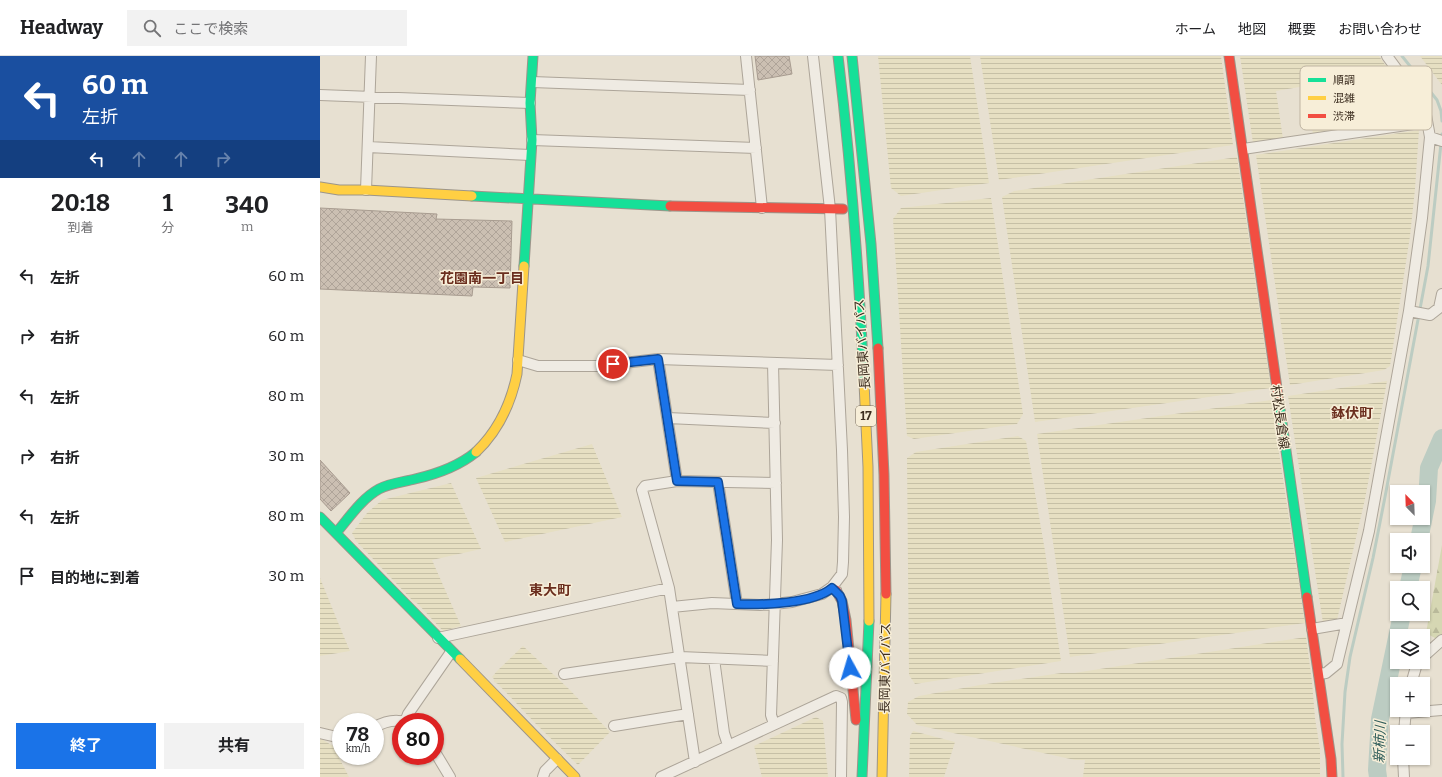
<!DOCTYPE html>
<html lang="ja">
<head>
<meta charset="utf-8">
<style>
	:root { --surface:#fff; --page:#f2f2f2; --text:#202124; --muted:#757577; --line:#e0e0e0; --accent:#1a73e8 }
	body { margin:0; font-family:Bitter,"Noto Sans JP",serif; background:var(--page); color:var(--text); height:100vh; display:flex; flex-direction:column; font-size:15px; white-space:nowrap }
	* { box-sizing:border-box; margin:0 }
	p { font-size:13px; color:var(--muted) }
	.icon { flex:none; width:22px; height:22px; fill:none; stroke:currentColor; stroke-width:2; stroke-linecap:round; stroke-linejoin:round }
	.map { position:relative; flex:1; overflow:hidden }
	.panel { display:flex; flex-direction:column; background:var(--surface); width:320px }
	.panel>* { flex:none }
	.top-card { background:#1a4fa0; color:#fff; overflow:hidden }
	.needle { width:26px; rotate:337deg }
	.controls { position:absolute; left:1070px; top:429px; display:grid; gap:8px }
	.controls a { display:grid; place-items:center; width:40px; height:40px; border-radius:0px; background:var(--surface); box-shadow:0 1px 3px #0004; font-size:20px }
	.speed { position:absolute; left:12px; top:657px; display:flex; gap:8px; font-size:20px; font-weight:700; text-align:center }
	.speed>* { display:grid; place-content:center; width:52px; height:52px; border-radius:50%; background:var(--surface); box-shadow:0 1px 3px #0004; line-height:1 }
	.speed small { font-size:10px; font-weight:400 }
	.speed .limit { border:6px solid #d22; background:#fff; color:#111 }
	.pin { position:absolute; display:grid; place-items:center; width:34px; height:34px; color:#fff; margin:-17px; border:2px solid #fff; border-radius:50%; box-shadow:0 1px 4px #0007 }
	.me { position:absolute; width:44px; margin:-22px; rotate:354deg; stroke-linejoin:round; filter:drop-shadow(0 0 3px #0008) }
	.turn { display:flex; align-items:center; gap:14px; height:84px; padding:0 16px; font-size:18px }
	.turn .icon { width:52px; height:52px; stroke-width:2.5 }
	.turn b { display:block; font-size:28px; line-height:34px }
	.lanes { display:flex; align-items:center; height:38px; padding:0 16px; background:#0003; justify-content:center; gap:20px; direction:ltr }
	.lanes .off { opacity:.35 }
	.eta { display:flex; justify-content:space-evenly; align-items:center; height:68px; text-align:center }
	.eta b { font-size:24px; font-weight:700; line-height:28px }
	.cta { display:flex; gap:8px; margin-top:auto; padding:8px 16px }
	.cta a { flex:1; height:46px; border-radius:0px; background:var(--accent); color:#fff; font-size:16px; font-weight:700; line-height:46px; text-align:center }
	.cta a+a { background:var(--page); color:var(--text) }
	ul { padding:0; list-style:none }
	li { display:flex; align-items:center; gap:12px; height:60px; padding:0 16px }
	li div { flex:1 }
	li b { display:block; font-size:15px }
	li em { font-style:normal }
	header { display:flex; align-items:center; gap:24px; box-sizing:border-box; height:56px; padding:0 20px; background:var(--surface); border-bottom:1px solid var(--line) }
	header strong { font-size:19px }
	nav { display:flex; gap:22px; margin-inline-start:auto; font-size:14px }
	.search { width:280px; height:36px; background:var(--page); display:flex; align-items:center; gap:10px; box-sizing:border-box; padding:0 14px; border-radius:0px; color:var(--muted); font-size:15px }
	main { display:flex; flex:1; min-height:0 }
	.map>svg:first-child { display:block }
	.farmland { fill:url(#farmland-rules) }
	.forest { fill:url(#forest-firs) }
	.lines { fill:none; stroke-linecap:round; stroke-linejoin:round }
	.stream { stroke:#bcccc2; stroke-width:3 }
	.river { stroke:#bcccc2; stroke-width:18 }
	.building { fill:url(#building-cross-hatch); stroke:#a89c90 }
	.street-casing { stroke:#ada599; stroke-width:12 }
	.fast-casing { stroke:#9c958a; stroke-width:11 }
	.slow-casing { stroke:#9c958a; stroke-width:11 }
	.jam-casing { stroke:#9c958a; stroke-width:11 }
	.street { stroke:#efebe3; stroke-width:10 }
	.fast { stroke:#16e098; stroke-width:9 }
	.slow { stroke:#ffcf43; stroke-width:9 }
	.jam { stroke:#f24e42; stroke-width:9 }
	.route-casing { stroke:#114b97; stroke-width:10 }
	.route { stroke:#1a73e8; stroke-width:7 }
	.labels { text-anchor:middle; dominant-baseline:central; stroke-width:3; stroke-linejoin:round; paint-order:stroke }
	.shield { fill:#f7eed8; stroke:#756857; stroke-width:1 }
	.shield-label { font-size:12px; font-weight:bold; fill:#3d2e20 }
	.street-label { font-size:13px; fill:#3d2e20; stroke:#f7eed8 }
	.neighbourhood-label { font-size:14px; font-weight:bold; fill:#6b2e1e; stroke:#f7eed8 }
	.water-label { font-size:14px; font-style:italic; fill:#2f5d5a; stroke:#f7eed8 }
	.key { fill:#f7eed8; stroke:#bfb4a1; stroke-width:1 }
	.key-label { font-size:11px; fill:#3d2e20 }
</style>
</head>
<body>
<header>
<strong>Headway</strong>
<div class="search"><svg class="icon" aria-label="search" viewBox="0 0 24 24"><circle cx="10" cy="10" r="6"/><path d="M15 15l6 6"/></svg>ここで検索</div>
<nav><a>ホーム</a><a>地図</a><a>概要</a><a>お問い合わせ</a></nav>
</header>
<main>
<section class="panel">
<div class="top-card">
<div class="turn"><svg class="icon" aria-label="left" viewBox="0 0 24 24"><path d="M17 20v-9H6M10 6l-5 5 5 5"/></svg><div><b>60 m</b>左折</div></div>
<div class="lanes"><svg class="icon" aria-label="left" viewBox="0 0 24 24"><path d="M17 20v-9H6M10 6l-5 5 5 5"/></svg><svg class="icon off" aria-label="ahead" viewBox="0 0 24 24"><path d="M12 20V5M6 11l6-6 6 6"/></svg><svg class="icon off" aria-label="ahead" viewBox="0 0 24 24"><path d="M12 20V5M6 11l6-6 6 6"/></svg><svg class="icon off" aria-label="right" viewBox="0 0 24 24"><path d="M7 20v-9h11M14 6l5 5-5 5"/></svg></div>
</div>
<div class="eta">
<div><b>20:18</b><p>到着</p></div>
<div><b>1</b><p>分</p></div>
<div><b>340</b><p>m</p></div>
</div>
<ul>
<li><svg class="icon" aria-label="left" viewBox="0 0 24 24"><path d="M17 20v-9H6M10 6l-5 5 5 5"/></svg><div><b>左折</b></div><em>60 m</em></li>
<li><svg class="icon" aria-label="right" viewBox="0 0 24 24"><path d="M7 20v-9h11M14 6l5 5-5 5"/></svg><div><b>右折</b></div><em>60 m</em></li>
<li><svg class="icon" aria-label="left" viewBox="0 0 24 24"><path d="M17 20v-9H6M10 6l-5 5 5 5"/></svg><div><b>左折</b></div><em>80 m</em></li>
<li><svg class="icon" aria-label="right" viewBox="0 0 24 24"><path d="M7 20v-9h11M14 6l5 5-5 5"/></svg><div><b>右折</b></div><em>30 m</em></li>
<li><svg class="icon" aria-label="left" viewBox="0 0 24 24"><path d="M17 20v-9H6M10 6l-5 5 5 5"/></svg><div><b>左折</b></div><em>80 m</em></li>
<li><svg class="icon" aria-label="arrive" viewBox="0 0 24 24"><path d="M6 21V4h12l-3 4 3 4H6"/></svg><div><b>目的地に到着</b></div><em>30 m</em></li>
</ul>
<div class="cta"><a>終了</a><a>共有</a></div>
</section>
<div class="map">
<svg width="1122" height="721" viewBox="0 0 1122 721">
	<defs>
		<pattern id="farmland-rules" width="6" height="5" patternUnits="userSpaceOnUse"><rect width="6" height="5" fill="#e6dfc2"/><path d="M0 2.5h6" fill="none" stroke="#c6c0a6"/></pattern>
		<pattern id="forest-firs" width="22" height="20" patternUnits="userSpaceOnUse"><rect width="22" height="20" fill="#d6d7b3"/><path d="M5 1l3.5 6h-7zM16 11l3.5 6h-7z" fill="#b9b99a"/></pattern>
		<pattern id="building-cross-hatch" width="8" height="8" patternUnits="userSpaceOnUse"><rect width="8" height="8" fill="#cbbfb2"/><path d="M0 0l8 8M0 8l8-8" fill="none" stroke="#afa499"/></pattern>
	</defs>
	<rect width="100%" height="100%" fill="#e7e0d1"/>
	<path class="farmland" d="M558 0H650L669 127 581 140 571 132Z
		M660 0H901L913 89 679 124Z
		M920 0H1059L1089 43 1096 57 1097 63 993 78 985 30 956 35 963 83 933 87Z
		M1100 0H1122V29Z
		M1099 74 1095 133 1090 180 1070 310 1064 314 970 329 936 99Z
		M917 101 951 332 715 366 682 141 694 135Z
		M671 142 703 358 697 368 594 383 587 380 573 163 581 152Z
		M1067 325 1045 443 1017 564 1003 567 968 340Z
		M951 344 985 567 750 601 717 378Z
		M698 380 706 385 725 495 741 605 595 628 589 619 587 402 596 396Z
		M272 388 302 461 185 486 156 422Z
		M131 427 161 493 112 504 141 570 123 575 98 548 93 545 36 485 32 477 47 457 62 444Z
		M0 522 24 581 30 595 0 600Z
		M986 581 992 626 995 662 1000 693V721H763L765 704H755L597 669 587 658 588 646 599 640 660 629 741 617H754Z
		M203 590 249 633 290 676 258 709 215 667 178 628 174 626V623L172 621 177 615Z
		M496 661 503 665 508 721H442L434 690Z
		M593 675 635 686 624 721H589L590 680Z
		M0 682 13 690 29 721H0Z"/>
	<path class="forest" d="M1122 489V586L1106 577Z"/>
	<g class="lines">
		<path class="stream" d="M1082 0 1117 44 1121 55 1122 65
			M1023 721 1022 688 1025 636 1030 601 1053 502 1065 441 1108 210 1122 78"/>
		<path class="river" d="M1099 484 1107 445 1109 412 1122 382
			M1088 532 1093 510
			M1058 721 1057 714 1060 663 1082 558"/>
	</g>
	<path class="building" d="M435 0H469L472 18 438 24Z
		M0 152 117 158 116 163 192 165 190 232 153 231 152 240 0 233Z
		M0 404 30 437 11 455 0 443Z"/>
	<g class="lines">
		<defs>
			<path id="street" d="M426 0 442 152
				M493 0 510 153 522 394 524 461 523 506 522 518 512 531 516 534
				M212 26 430 34
				M0 39 210 47
				M1110 81 1122 85
				M212 84 436 92
				M48 91 210 99
				M923 93 1107 66
				M46 134 51 0
				M1089 255 1110 259 1119 252 1122 238
				M338 303 357 425
				M198 304 218 310H278L338 303 518 309
				M453 307 457 484 451 659 454 668
				M348 362 455 367
				M398 426 417 548
				M352 551 392 547 440 549 454 548 472 546 502 538 512 531
				M992 573 1027 567
				M118 582 349 532
				M1103 601 1122 584
				M394 603 404 677 408 689
				M244 618 360 601 453 605
				M999 618 1006 617 1017 608 1049 475 1089 255 1102 162 1110 81 1106 59 1100 45 1067 0
				M1091 628 1096 611 1099 606
				M1086 657 1122 654
				M85 666 88 658 131 596
				M294 670 368 658
				M55 671C65 665 75 663 86 666
				M1084 676 1086 654
				M0 677 21 682
				M115 696 130 721
				M1083 702 1084 721
				M375 706 349 532 322 434 325 430 357 425 456 427
				M223 721 225 715 237 703
				M341 721 516 640 521 642 522 646 521 721"/>
			<path id="fast" d="M518 0C531 108 539 218 544 327
				M532 0 551 188 558 292
				M152 140 350 150
				M204 210 212 84 210 47 213 0
				M959 346 987 541
				M0 461 140 603
				M16 477C29 462 41 443 59 433 70 427 83 426 95 423 117 418 139 410 156 396
				M542 721 549 565"/>
			<path id="slow" d="M0 131 19 134H46L152 140
				M544 327 548 411 549 565
				M156 396C178 375 191 347 197 318L204 210
				M140 603 255 721
				M562 721 566 538"/>
			<path id="jam" d="M909 0 959 346
				M350 150 523 153
				M558 292 564 419 566 538
				M516 534 522 545 526 564 536 664
				M987 541 1011 703 1012 721"/>
		</defs>
		<use href="#street" class="street-casing"/>
		<use href="#fast" class="fast-casing"/>
		<use href="#slow" class="slow-casing"/>
		<use href="#jam" class="jam-casing"/>
		<use href="#street" class="street"/>
		<use href="#fast" class="fast"/>
		<use href="#slow" class="slow"/>
		<use href="#jam" class="jam"/>
	</g>
	<g class="lines">
		<defs>
			<path id="route" d="M293 308 338 303 357 425 398 426 417 548C442 549 493 548 512 532L520 540 522 545 530 612"/>
		</defs>
		<use href="#route" class="route-casing"/>
		<use href="#route" class="route"/>
	</g>
	<g class="labels">
		<rect class="shield" x="536" y="350" width="20" height="20" rx="3"/>
		<g class="shield-label">
			<text x="546" y="360">17</text>
		</g>
		<g class="street-label">
			<text transform="translate(542 288) rotate(-94)">長岡東バイパス</text>
			<text transform="translate(960 361) rotate(82)">村松長倉線</text>
			<text transform="translate(565 612) rotate(-89)">長岡東バイパス</text>
		</g>
		<g class="neighbourhood-label">
			<text x="162" y="222">花園南一丁目</text>
			<text x="1032" y="357">鉢伏町</text>
			<text x="230" y="534">東大町</text>
		</g>
		<g class="water-label">
			<text transform="translate(1060 686) rotate(-88)">新柿川</text>
		</g>
	</g>
	<rect x="980" y="10" width="132" height="64" rx="6" class="key"/>
	<rect x="988" y="22" width="18" height="4" fill="#16e098"/>
	<rect x="988" y="40" width="18" height="4" fill="#ffcf43"/>
	<rect x="988" y="58" width="18" height="4" fill="#f24e42"/>
	<g class="key-label">
		<text x="1013" y="28">順調</text>
		<text x="1013" y="46">混雑</text>
		<text x="1013" y="64">渋滞</text>
	</g>
</svg>
<div class="controls">
<a><svg class="needle" viewBox="-14 -14 28 28"><path d="M0-13l5 13h-10z" fill="#e53935"/><path d="M0 13l5-13h-10z" fill="#757577"/></svg></a>
<a><svg class="icon" aria-label="sound" viewBox="0 0 24 24"><path d="M4 9h4l5-4v14l-5-4H4zM17 9q2 3 0 6"/></svg></a>
<a><svg class="icon" aria-label="search" viewBox="0 0 24 24"><circle cx="10" cy="10" r="6"/><path d="M15 15l6 6"/></svg></a>
<a><svg class="icon" aria-label="layers" viewBox="0 0 24 24"><path d="M12 4l9 5-9 5-9-5zM3 14l9 5 9-5"/></svg></a>
<a>+</a>
<a>−</a>
</div>
<div class="speed"><div>78<small>km/h</small></div><div class="limit">80</div></div>
<div class="pin" style="left:293px;top:308px;background:#d93025"><svg class="icon" aria-label="arrive" viewBox="0 0 24 24"><path d="M6 21V4h12l-3 4 3 4H6"/></svg></div>
<svg class="me" style="left:530px;top:612px" viewBox="-20 -20 40 40"><circle r="19" fill="#fff"/><path d="M0-13L10 11 0 6-10 11z" fill="#1a73e8"/></svg>
</div>
</main>
</body>
</html>
